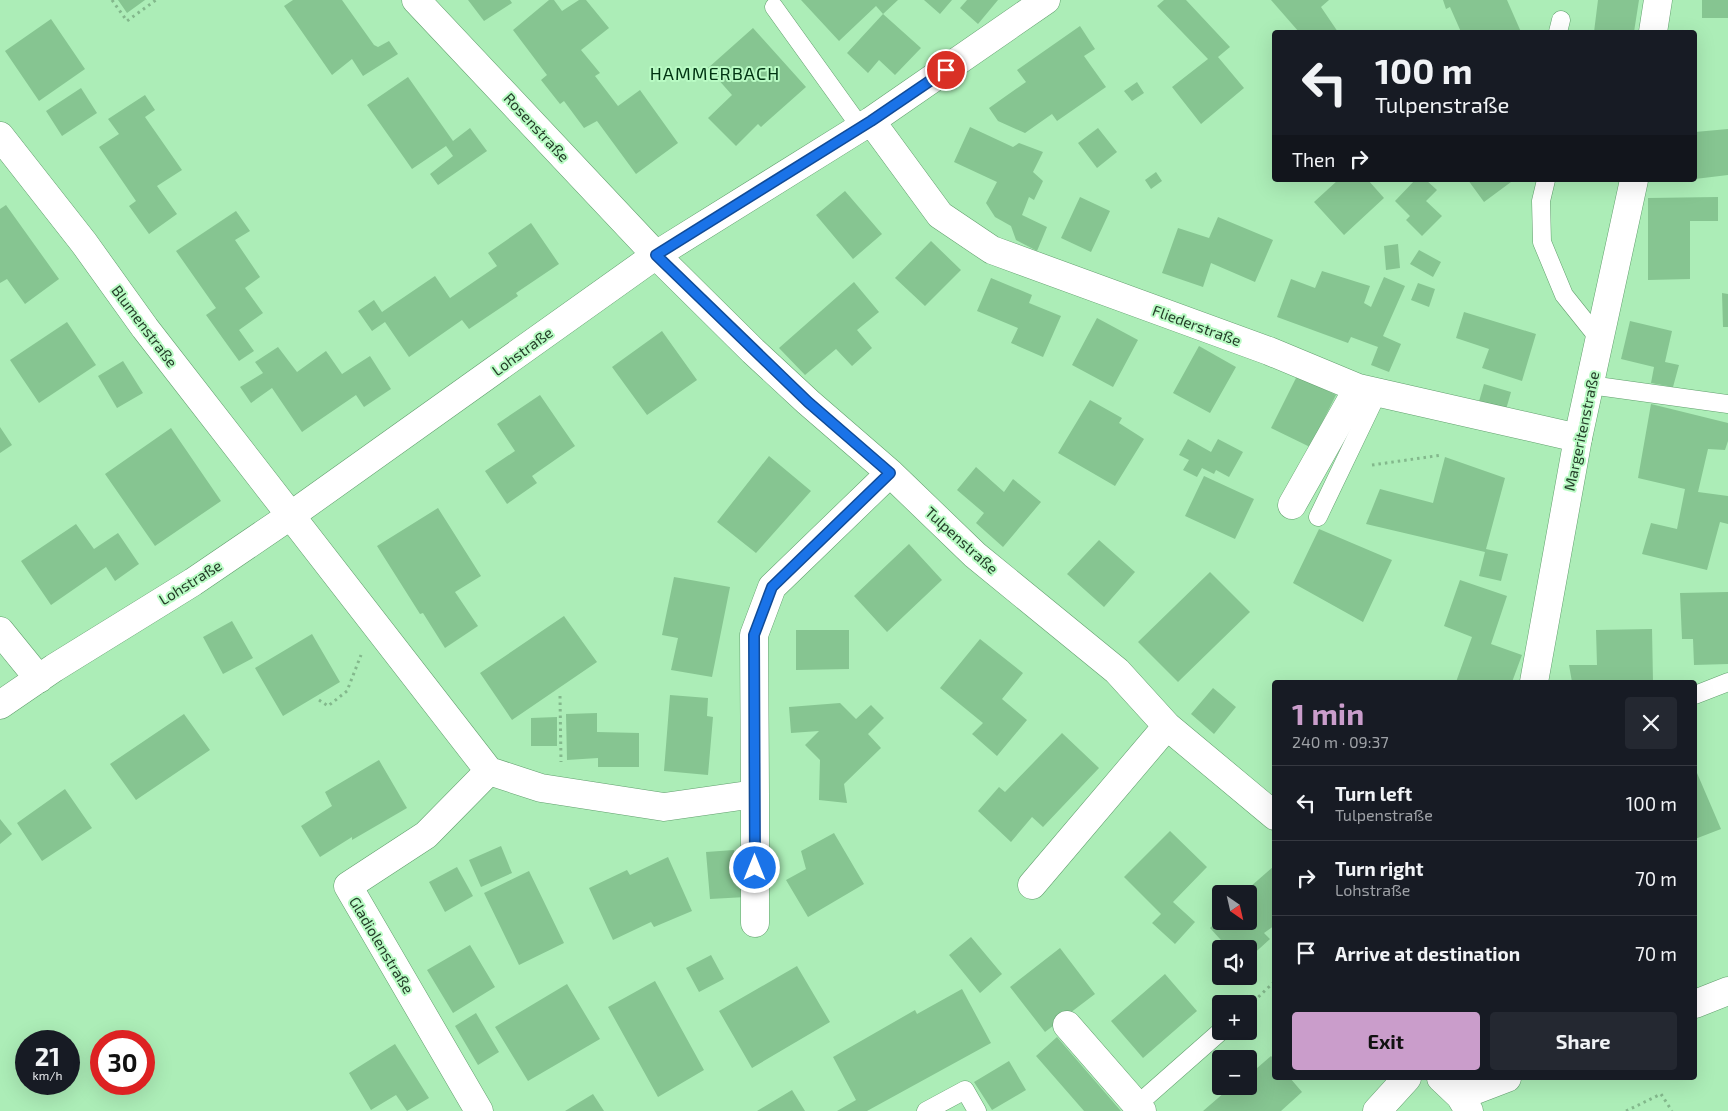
<!DOCTYPE html>
<html lang="en">
<head>
<meta charset="utf-8">
<style>
	:root { --surface:#171b24; --page:#242831; --text:#f1f3f6; --muted:#9ea1a6; --line:#363941; --accent:#ca9dcb }
	body { margin:0; font-family:"Exo 2",sans-serif; background:var(--page); color:var(--text); height:100vh; display:flex; flex-direction:column; font-size:19px; white-space:nowrap }
	* { box-sizing:border-box; margin:0 }
	p { font-size:16px; color:var(--muted) }
	.icon { flex:none; width:28px; height:28px; fill:none; stroke:currentColor; stroke-width:2; stroke-linecap:round; stroke-linejoin:round }
	.map { position:relative; flex:1; overflow:hidden }
	.panel { position:absolute; left:1272px; top:680px; width:425px; height:400px; display:flex; flex-direction:column; background:var(--surface); border-radius:5px; box-shadow:0 5px 20px #0002 }
	.panel>* { flex:none }
	.top-card { position:absolute; left:1272px; top:30px; width:425px; height:152px; border-radius:5px; box-shadow:0 5px 20px #0002; background:#171b24; color:var(--text); overflow:hidden }
	.needle { width:32px; rotate:146deg }
	.controls { position:absolute; left:1212px; top:885px; display:grid; gap:10px }
	.controls a { display:grid; place-items:center; width:45px; height:45px; border-radius:5px; background:var(--surface); box-shadow:0 5px 20px #0002; font-size:25px }
	.speed { position:absolute; left:15px; top:1030px; display:flex; gap:10px; font-size:25px; font-weight:700; text-align:center }
	.speed>* { display:grid; place-content:center; width:65px; height:65px; border-radius:50%; background:var(--surface); box-shadow:0 5px 20px #0002; line-height:1 }
	.speed small { font-size:12px; font-weight:400 }
	.speed .limit { border:8px solid #d22; background:#fff; color:#111 }
	.pin { position:absolute; display:grid; place-items:center; width:42px; height:42px; color:#fff; margin:-21px; border:2px solid #fff; border-radius:50%; box-shadow:0 1px 5px #0007 }
	.me { position:absolute; width:55px; margin:-28px; rotate:0deg; stroke-linejoin:round; filter:drop-shadow(0 0 4px #0008) }
	.turn { display:flex; align-items:center; gap:18px; height:105px; padding:0 20px; font-size:22px }
	.turn .icon { width:65px; height:65px; stroke-width:2.5 }
	.turn b { display:block; font-size:35px; line-height:42px }
	.then { display:flex; align-items:center; height:48px; padding:0 20px; background:#0003; gap:10px; font-size:19px }
	.round { display:grid; place-items:center; flex:none; width:52px; height:52px; border-radius:5px; background:var(--page) }
	.head { display:flex; align-items:center; justify-content:space-between; height:85px; padding:0 20px }
	h1 { font-size:30px; font-weight:700; line-height:38px; color:var(--accent) }
	.primary-button { display:flex; gap:10px; margin-top:auto; padding:10px 20px }
	.primary-button a { flex:1; height:58px; border-radius:5px; background:var(--accent); color:#111; font-size:20px; font-weight:700; line-height:58px; text-align:center }
	.primary-button a+a { background:var(--page); color:var(--text) }
	ul { padding:0; list-style:none }
	li { display:flex; align-items:center; gap:15px; height:75px; padding:0 20px; border-top:1px solid var(--line) }
	li div { flex:1 }
	li b { display:block; font-size:19px }
	li em { font-style:normal }
	.map>svg:first-child { display:block }
	.building { fill:#86c591 }
	.lines { fill:none; stroke-linecap:round; stroke-linejoin:round }
	.service-casing { stroke:#619f6d; stroke-width:19 }
	.minor-casing { stroke:#619f6d; stroke-width:29 }
	.tertiary-casing { stroke:#619f6d; stroke-width:29 }
	.path { stroke:#83b88c; stroke-width:3; stroke-dasharray:2.5 4; stroke-linecap:butt }
	.service { stroke:#fff; stroke-width:18 }
	.minor { stroke:#fff; stroke-width:28 }
	.tertiary { stroke:#fff; stroke-width:28 }
	.route-casing { stroke:#114b97; stroke-width:12 }
	.route { stroke:#1a73e8; stroke-width:9 }
	.labels { text-anchor:middle; dominant-baseline:central; stroke-width:4; stroke-linejoin:round; paint-order:stroke }
	.street-label { font-size:15px; fill:#243e29; stroke:#b9fbc4 }
	.quarter-label { font-size:18px; letter-spacing:1px; fill:#013412; stroke:#b9fbc4 }
</style>
</head>
<body>
<div class="map">
<svg width="1728" height="1111" viewBox="0 0 1728 1111">
	<rect width="100%" height="100%" fill="#acedb7"/>
	<path class="building" d="M118 0H145L127 13Z
		M293 0H342L374 45 378 47 389 41 398 54 363 76 352 59 332 75 284 6Z
		M468 0H510L512 3 484 21Z
		M549 0H554L562 11 579 0H586L609 28 581 50 600 73 595 76 618 106 640 90 678 143 636 174 597 121 584 128 564 101 560 104 541 80 547 75 513 30Z
		M801 0H898L883 14 876 6 839 41Z
		M924 0H952L940 14Z
		M967 0H998L978 24 960 8Z
		M1164 0H1186L1230 47 1218 57 1244 88 1201 124 1172 87 1208 59 1157 6Z
		M1271 0H1329L1321 7 1338 32H1299Z
		M1443 0H1507L1521 32H1461L1450 7 1446 9Z
		M1598 0H1639L1634 32H1594Z
		M1702 0H1728V18H1702Z
		M883 14 921 48 895 75 879 60 868 73 847 53Z
		M51 19 85 69 39 101 5 51Z
		M1080 26 1095 49 1084 56 1106 87 1057 121 1052 114 1025 133 998 121 989 108 1026 82 1017 70Z
		M753 28 806 87 761 127 758 124 736 146 708 118 732 95 708 68Z
		M408 77 453 141 470 128 487 151 438 185 430 174 453 156 446 146 412 169 367 105Z
		M1137 82 1144 93 1132 101 1124 91Z
		M81 88 97 113 62 136 46 111Z
		M145 95 155 110 145 117 182 170 157 186 177 214 149 234 129 206 136 201 99 147 119 134 108 119Z
		M970 127 1013 147 1019 143 1043 152 1033 172 1043 181 1034 200 1029 197 1022 215 1047 227 1037 251 1016 240 1011 226 995 217 986 203 997 182 954 162Z
		M1098 128 1117 152 1097 168 1078 143Z
		M1728 129V175L1695 179V132Z
		M1156 172 1162 181 1151 189 1145 180Z
		M1338 180H1368L1384 198 1344 235 1314 202Z
		M1415 180H1426L1437 190 1426 201 1442 216 1422 236 1406 220 1410 216 1395 201Z
		M1468 180H1510L1511 182 1484 202Z
		M845 191 882 234 853 259 816 215Z
		M1080 197 1110 211 1091 252 1061 238Z
		M1718 197V221H1690V279L1648 280V198Z
		M6 205 59 279 25 304 7 279 0 283V209Z
		M236 211 250 231 235 240 260 277 245 288 263 313 239 330 254 351 239 361 206 315 216 308 176 251Z
		M1218 217 1273 240 1255 282 1211 263 1203 287 1162 273 1178 228 1209 238Z
		M531 223 559 264 516 293 518 296 469 329 462 320 409 357 385 322 372 331 358 311 374 300 382 312 435 276 450 298 497 266 488 253Z
		M931 241 961 270 925 306 895 278Z
		M1398 244 1400 268 1386 270 1384 246Z
		M1419 250 1441 262 1433 277 1410 264Z
		M1322 271 1370 286 1364 303 1371 307 1384 277 1405 286 1383 336 1401 344 1389 372 1371 365 1378 347 1351 337 1348 343 1277 317 1291 279 1315 288Z
		M991 278 1032 295 1029 303 1061 316 1043 357 1011 343 1018 328 977 311Z
		M854 282 879 312 857 330 872 348 852 366 836 349 805 375 779 348Z
		M1418 283 1435 289 1429 307 1411 300Z
		M1722 293 1728 294V327H1723Z
		M1464 312 1536 334 1522 381 1482 368 1489 349 1456 338Z
		M1097 318 1138 340 1113 387 1072 365Z
		M1630 321 1672 331 1665 362 1679 365 1673 387 1651 383 1654 367 1621 359Z
		M67 322 96 365 39 403 10 360Z
		M662 331 697 380 647 415 612 367Z
		M1199 346 1236 367 1210 413 1173 393Z
		M278 347 297 372 326 351 342 374 370 356 391 389 364 407 356 395 302 432 272 388 251 403 240 387 263 373 255 362Z
		M123 361 143 393 117 408 98 376Z
		M1297 376 1336 395 1310 447 1271 428Z
		M1484 384 1511 392 1505 413 1478 405Z
		M540 395 575 446 532 476 537 483 507 504 485 471 515 451 497 424Z
		M1090 400 1122 418 1119 423 1144 439 1115 486 1058 453Z
		M1651 404 1728 423V441L1725 450 1708 449 1698 492 1728 496V524L1720 522 1707 570 1642 554 1651 523 1677 529 1685 489 1638 478Z
		M0 427 12 445 0 453Z
		M171 428 221 501 155 546 105 474Z
		M1188 439 1211 452 1218 439 1243 452 1229 477 1216 470 1214 474 1202 468 1197 477 1183 470 1189 460 1179 455Z
		M769 456 811 491 756 553 717 522Z
		M1445 457 1505 478 1486 549 1508 554 1501 581 1479 576 1485 552 1366 524 1380 489 1433 503Z
		M976 467 1004 492 1013 479 1041 502 1003 547 976 523 984 513 957 490Z
		M1204 476 1254 499 1235 539 1185 516Z
		M438 508 481 576 455 592 478 626 445 648 423 613 420 614 377 546Z
		M76 524 94 549 118 533 139 564 115 581 106 567 51 605 21 561Z
		M1319 529 1392 560 1363 622 1293 583Z
		M1099 540 1135 572 1104 607 1067 574Z
		M909 544 942 580 887 632 854 596Z
		M1210 572 1250 612 1178 682 1138 642Z
		M674 577 730 587 712 677 671 670 678 638 662 635Z
		M1460 580 1507 596 1491 644 1522 655 1512 682H1456L1472 637 1444 626Z
		M1728 592V664L1694 665 1693 639H1682L1680 593Z
		M564 616 597 662 512 720 480 673Z
		M232 621 253 658 223 674 203 637Z
		M1652 629 1653 682H1572L1569 665H1597L1596 630Z
		M796 630H849V669L796 670Z
		M312 634 340 682 283 716 255 668Z
		M980 639 1023 673 1002 699 1027 720 997 756 972 734 983 723 940 688Z
		M1213 688 1236 707 1214 734 1191 714Z
		M670 695 708 698 707 716 713 717 708 775 664 771Z
		M840 703 856 719 871 705 884 718 868 734 881 748 844 784 847 803 819 800 820 760 805 745 819 731 791 733 789 707Z
		M597 713V732L639 733V767H598V758L567 760 566 714Z
		M184 714 210 750 136 800 110 764Z
		M557 717V746H531V718Z
		M1062 733 1099 768 1043 827 1032 817 1011 842 978 811 999 787 1005 792Z
		M379 760 407 808 352 840V837L320 857 301 826 332 806 325 792Z
		M1697 773 1721 829 1695 839V774Z
		M65 789 92 828 42 861 17 823Z
		M0 819 12 834 0 844Z
		M1170 831 1207 867 1173 902 1195 922 1175 944 1152 923 1161 914 1124 877Z
		M834 833 864 884 808 917 786 880 806 869 801 851Z
		M501 846 512 873 481 887 469 860Z
		M734 850 735 869 744 868 746 897 710 899 706 852Z
		M668 857 692 911 654 927 651 922 613 940 589 888 627 870 630 875Z
		M457 867 473 896 445 912 429 882Z
		M1273 867 1275 870V925L1264 933 1270 939 1249 958V949H1229L1210 928 1221 918V921H1249V894H1242Z
		M529 871 564 943 519 965 484 893Z
		M971 937 1002 974 980 993 949 955Z
		M470 945 495 987 453 1013 427 970Z
		M1060 948 1095 994 1045 1032 1010 987Z
		M711 955 724 979 699 992 686 968Z
		M797 966 830 1022 752 1068 719 1011Z
		M1165 974 1197 1011 1143 1058 1111 1021Z
		M655 981 704 1070 658 1097 608 1007Z
		M567 984 600 1039 528 1081 495 1027Z
		M962 989 991 1043 867 1111H837L856 1100 833 1057 915 1010 917 1014Z
		M476 1013 499 1052 478 1065 455 1026Z
		M1057 1037 1121 1111H1084L1036 1056Z
		M395 1044 429 1098 407 1111 396 1095 371 1110 349 1073Z
		M1271 1056 1275 1060V1078H1290L1302 1092 1281 1111H1203L1232 1086H1249V1075Z
		M1009 1061 1026 1090 992 1110 974 1082Z
		M792 1090 805 1111H757Z
		M593 1094 604 1111H565Z"/>
	<g class="lines">
		<defs>
			<path id="service" d="M774 7 861 128
				M1558 32 1561 20
				M1546 180 1541 201 1542 242 1564 295 1600 340
				M1590 385 1728 404
				M1318 517 1378 392
				M1695 695 1728 682
				M1137 1105 1221 1031
				M926 1111 965 1090 977 1111"/>
			<path id="minor" d="M416 0 656 255 753 351 808 402 890 473 975 555 1117 671 1167 726 1275 816
				M871 121 940 215 992 250 1269 351 1358 388 1578 438
				M0 136 84 243 145 328 489 771 541 788 664 807 755 794 754 635 772 587 890 473
				M1292 505 1358 388
				M0 631 39 679
				M0 705 54 668 193 582 290 516 656 255 871 121 1046 0
				M755 794V923
				M1032 885 1167 726
				M1695 1004 1728 991
				M1067 1025 1142 1111
				M1441 1078 1460 1096 1469 1111
				M1460 1096 1507 1078
				M479 1111 348 886 426 835 489 771"/>
			<path id="tertiary" d="M1653 32 1658 0
				M1534 682 1578 438 1634 180
				M1377 1111 1407 1078"/>
		</defs>
		<use href="#service" class="service-casing"/>
		<use href="#minor" class="minor-casing"/>
		<use href="#tertiary" class="tertiary-casing"/>
		<path class="path" d="M112 0 127 21 156 0
			M1372 465 1442 455
			M560 696 561 762
			M319 700 328 706 347 691 361 655
			M1249 1006 1275 981
			M1626 1111 1661 1094 1672 1111"/>
		<use href="#service" class="service"/>
		<use href="#minor" class="minor"/>
		<use href="#tertiary" class="tertiary"/>
	</g>
	<g class="lines">
		<defs>
			<path id="route" d="M755 868 754 635 772 587 890 473 808 402 656 255 871 121 946 70"/>
		</defs>
		<use href="#route" class="route-casing"/>
		<use href="#route" class="route"/>
	</g>
	<g class="labels">
		<g class="street-label">
			<text transform="translate(537 127) rotate(47)">Rosenstraße</text>
			<text transform="translate(1197 325) rotate(20)">Fliederstraße</text>
			<text transform="translate(145 326) rotate(53)">Blumenstraße</text>
			<text transform="translate(522 351) rotate(-36)">Lohstraße</text>
			<text transform="translate(1581 431) rotate(-78)">Margeritenstraße</text>
			<text transform="translate(962 540) rotate(42)">Tulpenstraße</text>
			<text transform="translate(190 582) rotate(-32)">Lohstraße</text>
			<text transform="translate(382 945) rotate(59)">Gladiolenstraße</text>
		</g>
		<g class="quarter-label">
			<text x="715" y="73">HAMMERBACH</text>
		</g>
	</g>
</svg>
<div class="controls">
<a><svg class="needle" viewBox="-14 -14 28 28"><path d="M0-13l5 13h-10z" fill="#e53935"/><path d="M0 13l5-13h-10z" fill="#9ea1a6"/></svg></a>
<a><svg class="icon" aria-label="sound" viewBox="0 0 24 24"><path d="M4 9h4l5-4v14l-5-4H4zM17 9q2 3 0 6"/></svg></a>
<a>+</a>
<a>−</a>
</div>
<div class="speed"><div>21<small>km/h</small></div><div class="limit">30</div></div>
<div class="pin" style="left:946px;top:70px;background:#d93025"><svg class="icon" aria-label="arrive" viewBox="0 0 24 24"><path d="M6 21V4h12l-3 4 3 4H6"/></svg></div>
<svg class="me" style="left:755px;top:868px" viewBox="-20 -20 40 40"><circle r="17" fill="#1a73e8" stroke="#fff" stroke-width="3"/><path d="M0-11L8 9 0 5-8 9z" fill="#fff"/></svg>
<div class="top-card">
<div class="turn"><svg class="icon" aria-label="left" viewBox="0 0 24 24"><path d="M17 20v-9H6M10 6l-5 5 5 5"/></svg><div><b>100 m</b>Tulpenstraße</div></div>
<div class="then">Then<svg class="icon" aria-label="right" viewBox="0 0 24 24"><path d="M7 20v-9h11M14 6l5 5-5 5"/></svg></div>
</div>
<section class="panel">
<div class="head"><div><h1>1 min</h1><p>240 m · 09:37</p></div><a class="round"><svg class="icon" aria-label="close" viewBox="0 0 24 24"><path d="M6 6l12 12M18 6L6 18"/></svg></a></div>
<ul>
<li><svg class="icon" aria-label="left" viewBox="0 0 24 24"><path d="M17 20v-9H6M10 6l-5 5 5 5"/></svg><div><b>Turn left</b><p>Tulpenstraße</p></div><em>100 m</em></li>
<li><svg class="icon" aria-label="right" viewBox="0 0 24 24"><path d="M7 20v-9h11M14 6l5 5-5 5"/></svg><div><b>Turn right</b><p>Lohstraße</p></div><em>70 m</em></li>
<li><svg class="icon" aria-label="arrive" viewBox="0 0 24 24"><path d="M6 21V4h12l-3 4 3 4H6"/></svg><div><b>Arrive at destination</b></div><em>70 m</em></li>
</ul>
<div class="primary-button"><a>Exit</a><a>Share</a></div>
</section>
</div>
</body>
</html>
